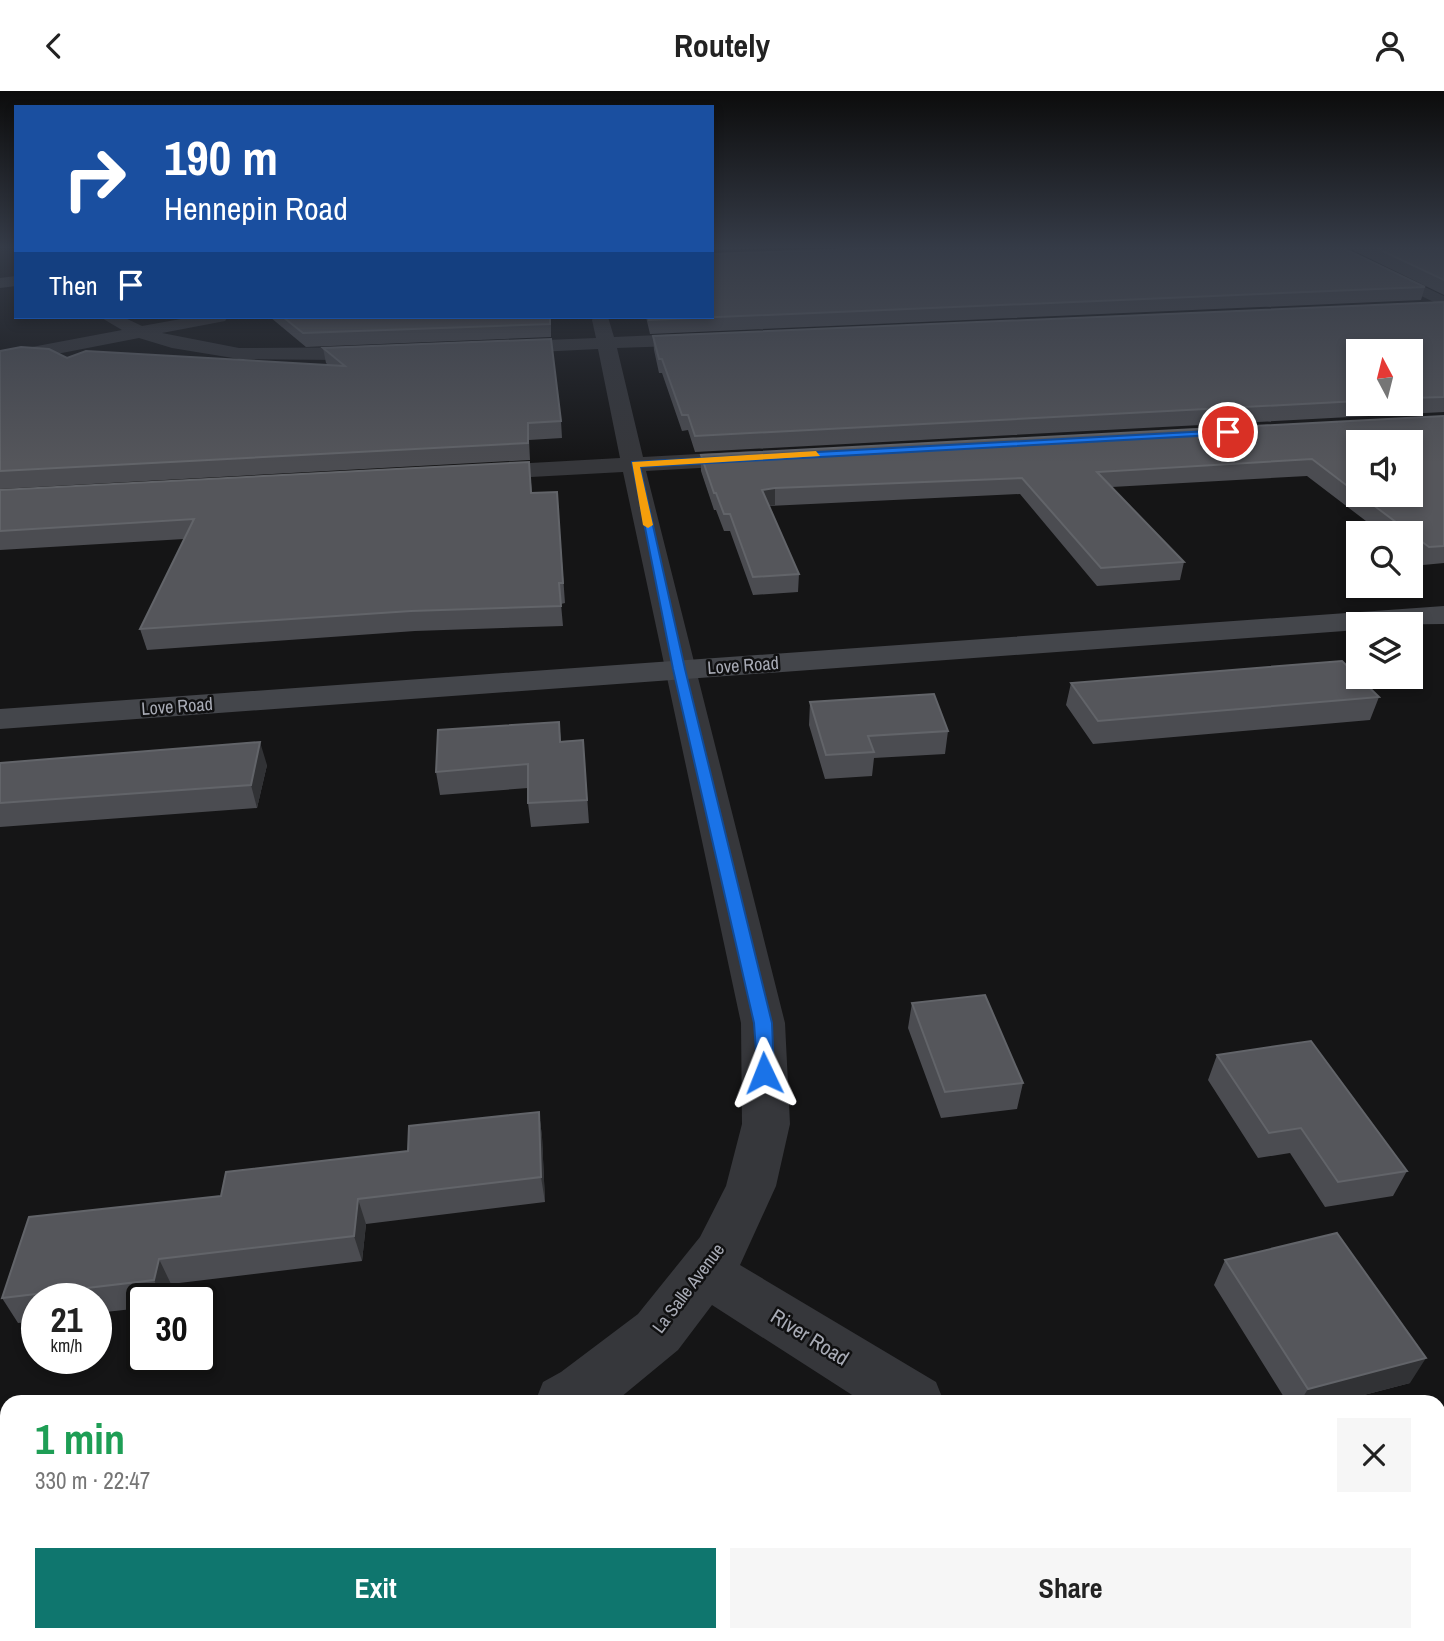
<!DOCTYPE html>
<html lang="en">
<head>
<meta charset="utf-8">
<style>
	:root { --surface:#fff; --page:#f6f6f6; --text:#222; --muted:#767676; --accent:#0f766e }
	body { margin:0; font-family:"Archivo Narrow",sans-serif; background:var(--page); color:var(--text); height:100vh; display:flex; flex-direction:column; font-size:26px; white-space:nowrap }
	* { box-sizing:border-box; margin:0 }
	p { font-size:23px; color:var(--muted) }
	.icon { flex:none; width:38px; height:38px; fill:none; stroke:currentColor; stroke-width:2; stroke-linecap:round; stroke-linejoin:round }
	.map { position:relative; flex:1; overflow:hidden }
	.details { position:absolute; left:0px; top:1304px; width:1446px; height:247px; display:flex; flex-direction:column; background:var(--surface); border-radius:21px 21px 0 0; box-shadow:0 4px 10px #0003 }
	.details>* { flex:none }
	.hud { position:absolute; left:14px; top:14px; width:700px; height:214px; border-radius:0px; box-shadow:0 4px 10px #0003; background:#1a4fa0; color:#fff; overflow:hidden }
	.needle { width:46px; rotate:353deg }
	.tools { position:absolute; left:1346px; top:248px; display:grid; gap:14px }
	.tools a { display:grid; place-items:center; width:77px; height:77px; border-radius:0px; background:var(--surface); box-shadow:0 4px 10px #0003; font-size:35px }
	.speed { position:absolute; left:21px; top:1192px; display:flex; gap:14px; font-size:35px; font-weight:700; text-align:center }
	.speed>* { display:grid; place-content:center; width:91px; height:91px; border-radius:50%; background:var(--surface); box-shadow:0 4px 10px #0003; line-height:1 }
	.speed small { font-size:18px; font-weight:400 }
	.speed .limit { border:4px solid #111; border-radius:10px; background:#fff; color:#111 }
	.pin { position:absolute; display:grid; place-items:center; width:60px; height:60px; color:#fff; margin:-30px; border:4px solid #fff; border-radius:50%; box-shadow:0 2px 7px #0007 }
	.me { position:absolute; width:77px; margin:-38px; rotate:358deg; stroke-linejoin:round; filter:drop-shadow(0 0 5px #0008) }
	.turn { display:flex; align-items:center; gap:24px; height:147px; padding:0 35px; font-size:32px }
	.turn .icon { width:91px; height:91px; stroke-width:2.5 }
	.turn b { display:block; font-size:49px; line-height:60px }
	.then { display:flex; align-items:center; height:66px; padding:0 35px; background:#0003; gap:14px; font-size:26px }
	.round { display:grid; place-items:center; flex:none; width:74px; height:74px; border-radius:0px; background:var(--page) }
	.head { display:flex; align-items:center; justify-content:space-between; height:119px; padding:0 35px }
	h1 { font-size:42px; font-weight:700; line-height:52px; color:#1e9e55 }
	.action { display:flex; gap:14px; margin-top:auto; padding:14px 35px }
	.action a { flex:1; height:80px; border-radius:0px; background:var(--accent); color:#fff; font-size:28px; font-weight:700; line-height:80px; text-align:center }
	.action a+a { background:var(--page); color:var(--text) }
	header { display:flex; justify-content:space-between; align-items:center; height:91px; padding:0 35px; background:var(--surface); font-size:32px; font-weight:700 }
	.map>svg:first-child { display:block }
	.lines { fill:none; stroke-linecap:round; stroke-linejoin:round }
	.street { fill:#36373b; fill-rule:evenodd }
	.secondary { fill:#44464b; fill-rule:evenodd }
	.wall { fill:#4b4c51; fill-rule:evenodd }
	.shaded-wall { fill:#313235 }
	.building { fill:#55565b; stroke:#626469; stroke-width:2 }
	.route { fill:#1a73e8; stroke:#114b97; stroke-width:2 }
	.slow { fill:#f59e0b }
	.labels { text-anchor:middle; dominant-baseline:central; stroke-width:5; stroke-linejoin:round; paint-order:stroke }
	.street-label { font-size:18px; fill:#a8abb5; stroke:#101011 }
	.near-street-label { font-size:21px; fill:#a8abb5; stroke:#101011 }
</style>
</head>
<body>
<header><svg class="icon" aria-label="back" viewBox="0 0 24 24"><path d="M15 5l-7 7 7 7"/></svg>Routely<svg class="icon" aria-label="person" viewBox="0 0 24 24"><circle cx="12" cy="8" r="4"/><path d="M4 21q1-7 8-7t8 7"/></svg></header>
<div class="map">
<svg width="1444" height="1550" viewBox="0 0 1444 1550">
	<rect width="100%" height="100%" fill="#151516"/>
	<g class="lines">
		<path class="street" d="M1318 155H1338L1444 205V216Z
			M100 226H123L142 235 192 226H228L225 230 162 242 239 257 375 256 385 262 375 268 341 269 239 268 172 257 139 247 0 274V262L122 239Z
			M594 226H608L614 246 704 242 713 248 704 254 617 257 643 366 753 360 761 362 765 367 761 372 753 374 646 380 785 932 790 1033 776 1095 740 1174 936 1291 944 1311H863L712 1214 678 1259 615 1311H535L543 1291 561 1281 638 1223 700 1146 726 1095 742 1033 741 932 623 381 478 389 470 387 466 382 470 377 478 375 620 367 598 258 498 263 489 257 498 251 596 247 592 229Z
			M7 1415V1479L0 1480V1416Z"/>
		<path class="secondary" d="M16 185V195L0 197V187Z
			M1444 515V533L1358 534V539L0 638V618Z"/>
	</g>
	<path class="wall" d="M712 155H841L712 159Z
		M1344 155H1444V204Z
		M1425 196 1421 209 650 243 646 226H712Z
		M1444 211V321L695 361 688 339 682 340 662 282H659L654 259 653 245ZM1358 261H1410V313H1358Z
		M270 226H551V246L306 256Z
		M323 257 561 330 562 347 529 349 530 369 0 398V260L67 267 328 274 326 272Z
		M1444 325V472L1423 474 1410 464V443H1383L1307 385 1112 396 1184 471 1180 489 1097 495 1020 403 769 415 799 483 798 501 753 504 730 440H724L716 419H714L701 380V364ZM1358 352 1410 404H1358Z
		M529 371 532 402 557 401 565 512 561 513 563 535 415 540 147 559 140 538 184 448 0 459V399Z
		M1071 592 1379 606 1370 629 1093 653 1066 614Z
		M810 611 948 640 945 663 874 667 872 685 825 688 809 634Z
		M559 631 561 650 583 649 589 732 531 736 528 712V697L440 704 436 681Z
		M0 672 267 674 257 717 0 736Z
		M912 912 1023 992 1017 1018 941 1027 908 937Z
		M1217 964 1407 1080 1393 1105 1325 1116 1290 1062 1258 1067 1208 989Z
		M539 1021 542 1046 545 1111 366 1133 362 1170 171 1193 168 1208H142V1217L96 1222V1208H37V1230L18 1232 2 1207 221 1105 408 1060Z
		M1225 1169 1410 1292 1337 1311H1287L1214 1194Z
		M1444 1360V1550H1329L1328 1544H1438Z"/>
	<path class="shaded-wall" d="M775 397V414L762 416V399Z
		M260 651 267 674 257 717 251 694Z
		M539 1021 542 1046 545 1111 541 1086Z
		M358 1108 366 1133 362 1170 354 1145Z
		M159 1168 171 1193 168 1208H163L154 1189Z
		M1426 1267 1410 1292 1337 1311H1300L1308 1298Z"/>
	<path class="building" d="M933 155H1339L1425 196 649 229 648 226H712V163Z
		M1372 155H1444V189Z
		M1444 211V306L1410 307V261H1358V310L695 345 688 324H682L662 268H659L653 245Z
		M283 226H550V233L303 242Z
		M551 248 561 330 528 332V352L0 380V260L21 256 49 258 67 267 86 260 345 275 323 257Z
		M1444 325V455L1429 456 1360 404H1410V352H1358V403L1312 368 1097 381 1184 471 1101 477 1022 387 775 397 762 399 799 483 753 486 730 423H724L716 402H714L701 364Z
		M529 371 531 402 557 401 563 492H559L561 515 411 520 140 538 194 428 0 440V399Z
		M1342 570 1379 606 1098 630 1071 592Z
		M934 603 948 640 868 645 874 661 826 664 810 611Z
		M559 631 560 651 583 649 587 709 528 712V673L436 681 438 639Z
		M260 651 251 694 0 712V672Z
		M985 904 1023 992 945 1001 912 912Z
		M1311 950 1407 1080 1338 1091 1301 1037 1269 1042 1217 964Z
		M539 1021 541 1086 358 1108 354 1145 159 1168 154 1189 2 1207 29 1126 221 1105 226 1081 408 1060 409 1035Z
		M1337 1142 1426 1267 1308 1298 1225 1169Z
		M1438 1359 1444 1360V1548L1418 1544H1438Z"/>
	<linearGradient id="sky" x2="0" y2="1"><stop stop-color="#0c0c0c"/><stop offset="0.42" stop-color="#353b47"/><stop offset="1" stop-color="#353b47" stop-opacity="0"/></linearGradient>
	<rect width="1444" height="372" fill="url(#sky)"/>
	<path class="route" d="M1228 339 1231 343 640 376 685 578 772 932 774 982 771 988H758L754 932 673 578 632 371Z"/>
	<path class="slow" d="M816 360 820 365 640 376 653 434 648 437 643 434 632 371Z"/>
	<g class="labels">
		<g class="street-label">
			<text transform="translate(743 574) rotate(-4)">Love Road</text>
			<text transform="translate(177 615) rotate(-4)">Love Road</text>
			<text transform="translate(688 1197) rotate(-53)">La Salle Avenue</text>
		</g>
		<g class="near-street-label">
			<text transform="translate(810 1246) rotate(32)">River Road</text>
		</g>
	</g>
</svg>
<div class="tools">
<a><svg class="needle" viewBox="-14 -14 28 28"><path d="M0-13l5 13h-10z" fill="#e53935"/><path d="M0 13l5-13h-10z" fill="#767676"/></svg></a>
<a><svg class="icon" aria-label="sound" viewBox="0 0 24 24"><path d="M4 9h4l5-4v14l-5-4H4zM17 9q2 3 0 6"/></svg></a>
<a><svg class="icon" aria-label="search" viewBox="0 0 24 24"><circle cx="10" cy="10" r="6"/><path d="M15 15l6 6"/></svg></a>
<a><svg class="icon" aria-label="layers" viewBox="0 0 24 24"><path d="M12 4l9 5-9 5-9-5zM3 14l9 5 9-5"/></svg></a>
</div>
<div class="speed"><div>21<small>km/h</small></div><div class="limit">30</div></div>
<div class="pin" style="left:1228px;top:341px;background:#d93025"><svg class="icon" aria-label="arrive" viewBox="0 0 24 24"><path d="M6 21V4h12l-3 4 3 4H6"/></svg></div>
<svg class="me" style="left:764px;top:982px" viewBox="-20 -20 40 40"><path d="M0-17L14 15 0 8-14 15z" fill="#1a73e8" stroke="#fff" stroke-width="4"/></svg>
<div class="hud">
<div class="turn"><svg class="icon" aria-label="right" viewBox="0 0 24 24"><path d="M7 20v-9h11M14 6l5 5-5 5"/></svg><div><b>190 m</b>Hennepin Road</div></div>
<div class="then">Then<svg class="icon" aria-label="arrive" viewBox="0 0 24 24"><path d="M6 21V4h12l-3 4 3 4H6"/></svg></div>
</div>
<section class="details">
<div class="head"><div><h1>1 min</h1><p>330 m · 22:47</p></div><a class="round"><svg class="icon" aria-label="close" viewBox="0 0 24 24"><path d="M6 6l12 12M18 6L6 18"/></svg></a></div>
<div class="action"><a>Exit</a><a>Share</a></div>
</section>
</div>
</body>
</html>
